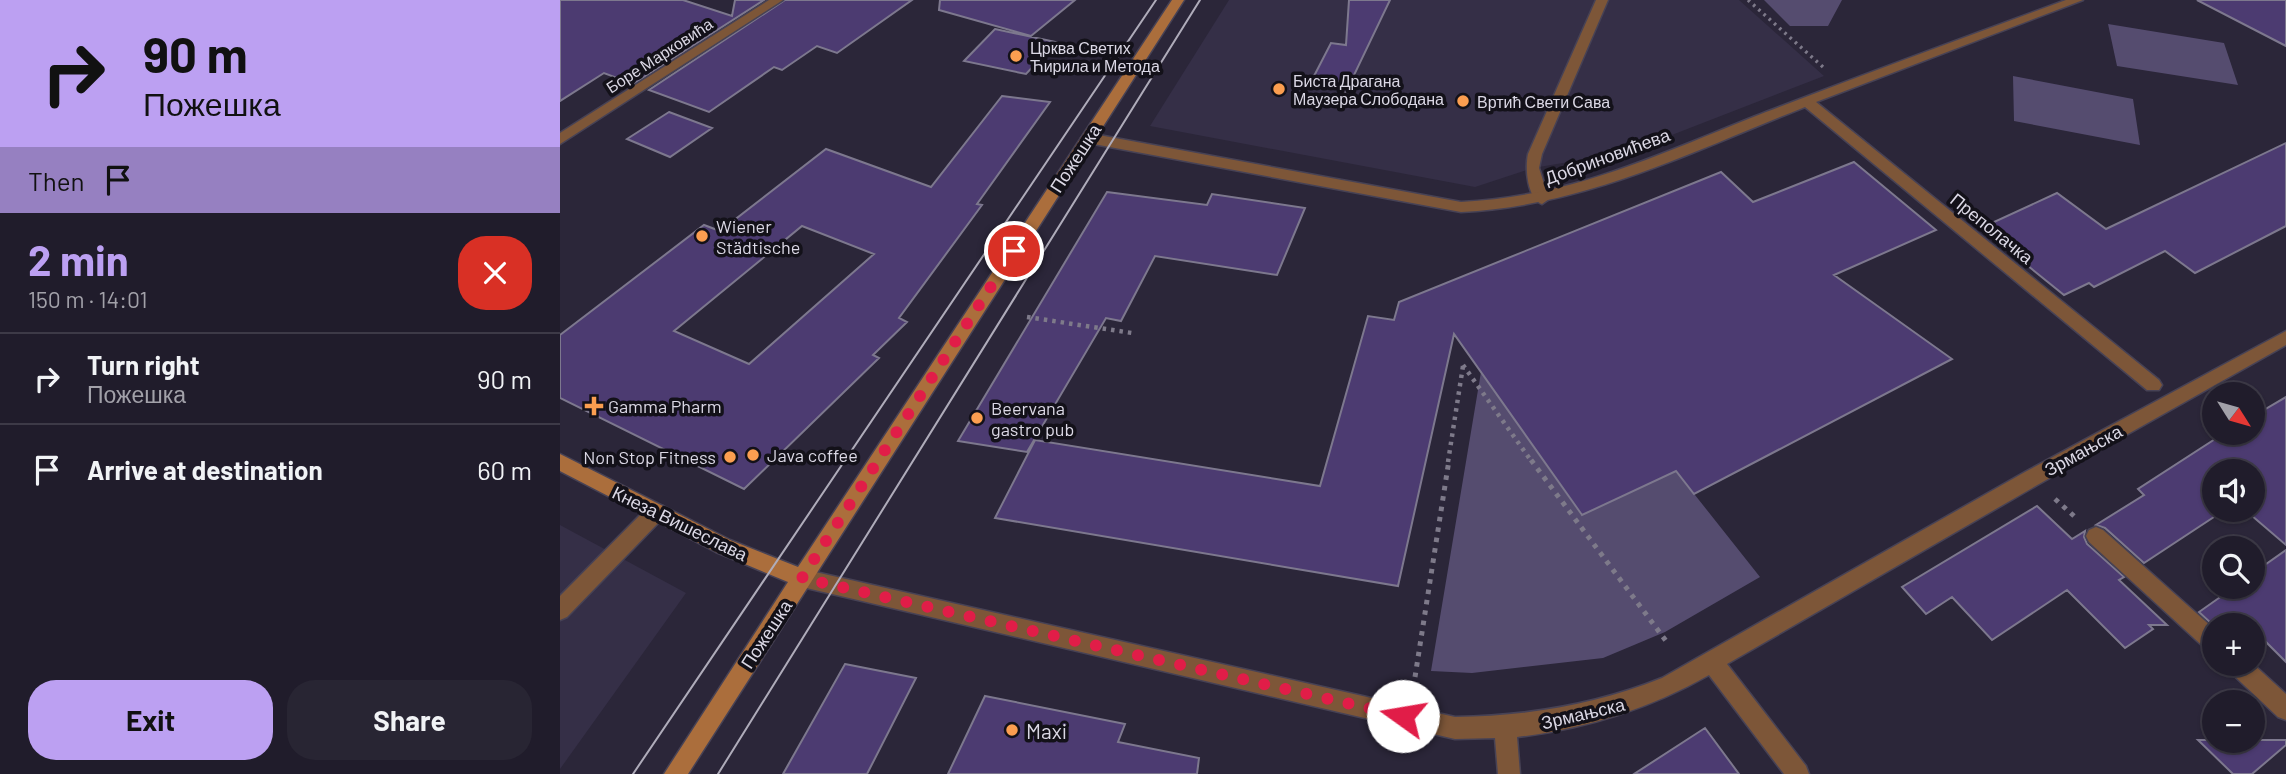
<!DOCTYPE html>
<html lang="en">
<head>
<meta charset="utf-8">
<style>
	:root { --surface:#201c2b; --page:#282533; --text:#f1f3f6; --muted:#a2a1a9; --line:#3d3a47; --accent:#bca0f2 }
	body { margin:0; font-family:Barlow,sans-serif; background:var(--page); color:var(--text); height:100vh; display:flex; flex-direction:column; font-size:26px; white-space:nowrap }
	* { box-sizing:border-box; margin:0 }
	p { font-size:23px; color:var(--muted) }
	.icon { flex:none; width:38px; height:38px; fill:none; stroke:currentColor; stroke-width:2; stroke-linecap:round; stroke-linejoin:round }
	.map { position:relative; flex:1; overflow:hidden }
	.sheet { display:flex; flex-direction:column; background:var(--surface); width:560px }
	.sheet>* { flex:none }
	.banner { background:#bca0f2; color:#111; overflow:hidden }
	.needle { width:46px; rotate:127deg }
	.fabs { position:absolute; left:1642px; top:382px; display:grid; gap:14px }
	.fabs a { display:grid; place-items:center; width:63px; height:63px; border-radius:50%; background:var(--surface); box-shadow:0 2px 5px #0004,0 0 0 2px var(--line); font-size:35px }
	.pin { position:absolute; display:grid; place-items:center; width:60px; height:60px; color:#fff; margin:-30px; border:4px solid #fff; border-radius:50%; box-shadow:0 2px 7px #0007 }
	.me { position:absolute; width:77px; margin:-38px; rotate:283deg; stroke-linejoin:round; filter:drop-shadow(0 0 5px #0008) }
	.turn { display:flex; align-items:center; gap:24px; height:147px; padding:0 28px; font-size:32px }
	.turn .icon { width:91px; height:91px; stroke-width:2.5 }
	.turn b { display:block; font-size:49px; line-height:60px }
	.then { display:flex; align-items:center; height:66px; padding:0 28px; background:#0003; gap:14px; font-size:26px }
	.round { display:grid; place-items:center; flex:none; width:74px; height:74px; border-radius:28px; background:var(--page) }
	.head { display:flex; align-items:center; justify-content:space-between; height:119px; padding:0 28px }
	h1 { font-size:42px; font-weight:700; line-height:52px; color:var(--accent) }
	.cta { display:flex; gap:14px; margin-top:auto; padding:14px 28px }
	.cta a { flex:1; height:80px; border-radius:28px; background:var(--accent); color:#111; font-size:28px; font-weight:700; line-height:80px; text-align:center }
	.cta a+a { background:var(--page); color:var(--text) }
	ul { padding:0; list-style:none }
	li { display:flex; align-items:center; gap:21px; height:91px; padding:0 28px; border-top:2px solid var(--line) }
	li div { flex:1 }
	li b { display:block; font-size:26px }
	li em { font-style:normal }
	main { display:flex; flex:1; min-height:0 }
	.map>svg:first-child { display:block }
	.built { fill:#352f47 }
	.green { fill:#554c6f }
	.building { fill:#4c3b71; stroke:#7d788e; stroke-width:2; fill-rule:evenodd }
	.lines { fill:none; stroke-linecap:round; stroke-linejoin:round }
	.lane-casing { stroke:#474255; stroke-width:3 }
	.street-casing { stroke:#474255; stroke-width:3 }
	.secondary-casing { stroke:#474255; stroke-width:3 }
	.path-far2 { stroke:#7e7a8a; stroke-width:3.5; stroke-dasharray:2.5 4.5; stroke-linecap:butt }
	.path-far1 { stroke:#7e7a8a; stroke-width:4.5; stroke-dasharray:3.5 5; stroke-linecap:butt }
	.path { stroke:#7e7a8a; stroke-width:5; stroke-dasharray:4.5 6; stroke-linecap:butt }
	.lane { fill:#7d5638; fill-rule:evenodd }
	.street { fill:#7d5638; fill-rule:evenodd }
	.secondary { fill:#ab6e3c; fill-rule:evenodd }
	.tram { stroke:#afacba; stroke-width:2 }
	.route { stroke:#e11d48; stroke-width:12; stroke-dasharray:0 21.6 }
	.poi-dot { fill:#fb9e50; stroke:#131119; stroke-width:2.5 }
	.labels { text-anchor:middle; dominant-baseline:central; stroke-width:7; stroke-linejoin:round; paint-order:stroke }
	.far-poi-label { font-size:16px; fill:#dbd8e5; stroke:#131119; text-anchor:start }
	.far-street-label { font-size:16px; fill:#dbd8e5; stroke:#131119 }
	.street-label { font-size:18px; fill:#dbd8e5; stroke:#131119 }
	.poi-label { font-size:18px; fill:#dbd8e5; stroke:#131119; text-anchor:start }
	.near-poi-label { font-size:21px; fill:#dbd8e5; stroke:#131119; text-anchor:start }
</style>
</head>
<body>
<main>
<section class="sheet">
<div class="banner">
<div class="turn"><svg class="icon" aria-label="right" viewBox="0 0 24 24"><path d="M7 20v-9h11M14 6l5 5-5 5"/></svg><div><b>90 m</b>Пожешка</div></div>
<div class="then">Then<svg class="icon" aria-label="arrive" viewBox="0 0 24 24"><path d="M6 21V4h12l-3 4 3 4H6"/></svg></div>
</div>
<div class="head"><div><h1>2 min</h1><p>150 m · 14:01</p></div><a class="round" style="background:#d93025;color:#fff"><svg class="icon" aria-label="close" viewBox="0 0 24 24"><path d="M6 6l12 12M18 6L6 18"/></svg></a></div>
<ul>
<li><svg class="icon" aria-label="right" viewBox="0 0 24 24"><path d="M7 20v-9h11M14 6l5 5-5 5"/></svg><div><b>Turn right</b><p>Пожешка</p></div><em>90 m</em></li>
<li><svg class="icon" aria-label="arrive" viewBox="0 0 24 24"><path d="M6 21V4h12l-3 4 3 4H6"/></svg><div><b>Arrive at destination</b></div><em>60 m</em></li>
</ul>
<div class="cta"><a>Exit</a><a>Share</a></div>
</section>
<div class="map">
<svg width="1726" height="774" viewBox="0 0 1726 774">
	<rect width="100%" height="100%" fill="#2b2639"/>
	<path class="built" d="M669 0H1179L1264 76 1068 152 973 168 915 187 590 126Z
		M0 525 126 593 0 769Z"/>
	<path class="green" d="M1204 0H1282L1268 26H1230Z
		M1548 24 1664 43 1678 85 1557 66Z
		M1453 76 1573 99 1580 145 1454 121Z
		M921 372 1021 515 1116 471 1200 577 1105 632 1043 658 912 673 871 671Z"/>
	<path class="building" d="M0 0H123L172 16 175 0H204L73 84 44 73 0 101Z
		M225 0H352L277 53 257 46 222 70 214 67 149 112 89 90Z
		M380 0H515L471 36 379 10Z
		M789 0H830L784 96 783 82 753 78 771 43 786 45Z
		M1637 0H1726V46Z
		M435 29 496 42 466 74 404 61Z
		M442 96 490 102 417 204 422 205 339 318 347 322 313 355 319 358 184 489 0 398V335L144 225 160 231 266 149 371 187ZM242 226 314 254 189 364 114 331Z
		M109 112 152 128 110 157 67 139Z
		M1726 143V226L1635 273 1605 251 1534 287 1529 283 1504 295 1421 228 1497 193 1546 229Z
		M1294 162 1376 230 1274 275 1392 359 1134 494 1116 471 1022 515 894 334 838 586 435 518 475 440 760 486 808 316 834 320 839 302 1161 172 1193 202Z
		M547 192 647 205 652 194 745 208 717 275 595 256 561 321 546 318 467 452 398 441Z
		M1726 397V545L1684 509H1692V471H1654V509H1666L1584 563 1545 528 1536 525 1584 495 1578 489 1666 432H1692V417Z
		M1477 506 1512 539 1525 531 1524 537 1527 544 1564 577 1559 580 1607 625H1589L1593 629 1565 648 1507 590 1432 640 1392 597 1366 614 1342 587Z
		M1726 550V662L1692 628V625H1653L1639 612 1676 586H1692V574Z
		M285 664 356 678 307 774H223Z
		M425 696 565 724 558 742 639 758 637 774H388Z
		M1145 728 1179 774H1074Z
		M1638 740H1726V745L1692 774H1673Z"/>
	<g class="lines">
		<defs>
			<path id="lane" d="M1036 0H1048L982 154 979 168 989 199 982 204C967 198 965 168 968 154Z
				M96 504 103 506 106 512 103 518 7 617 0 620V596L89 506Z"/>
			<path id="street" d="M209 0H223L0 144V133Z
				M1506 0H1523L1256 102 1599 380 1602 385 1599 390H1587L1245 107C1131 152 1025 206 901 212L528 143 521 138 528 133 901 202C1017 196 1101 153 1206 112 1305 74 1406 37 1506 0Z
				M1726 331V345L1479 484 1167 664 1246 766 1249 774H1224L1149 675C1089 709 1025 729 957 737L960 774H938L935 738 895 739 242 587 235 585 232 578 235 571 242 569 895 717C967 716 1035 705 1102 678L1465 472Z
				M1536 527 1543 530 1654 629V653L1647 650 1529 542 1526 536 1529 530Z
				M1665 663H1692L1726 694V720L1718 717 1668 670Z"/>
			<path id="secondary" d="M612 0H624L128 774H104L228 582 156 552 0 471V454L170 540 238 567Z"/>
		</defs>
		<use href="#lane" class="lane-casing"/>
		<use href="#street" class="street-casing"/>
		<use href="#secondary" class="secondary-casing"/>
		<path class="path-far2" d="M1188 0 1263 67"/>
		<path class="path-far1" d="M467 317 572 333
			M903 365 972 462
			M888 462 903 366"/>
		<path class="path" d="M971 460 1109 645
			M1495 499 1514 516
			M855 677 889 460"/>
		<use href="#lane" class="lane"/>
		<use href="#street" class="street"/>
		<use href="#secondary" class="secondary"/>
		<path class="tram" d="M73 774 596 0
			M158 774 640 0"/>
	</g>
	<g class="lines">
		<path class="route" d="M454 251 242 578 843 716"/>
	</g>
	<g class="poi-dot">
		<circle cx="456" cy="56" r="7"/>
		<circle cx="719" cy="89" r="7"/>
		<circle cx="903" cy="101" r="7"/>
		<circle cx="142" cy="236" r="7"/>
		<path d="M30.5 395.5h7v7h7v7h-7v7h-7v-7h-7v-7h7z"/>
		<circle cx="417" cy="418" r="7"/>
		<circle cx="193" cy="455" r="7"/>
		<circle cx="170" cy="457" r="7"/>
		<circle cx="452" cy="730" r="7"/>
	</g>
	<g class="labels">
		<g class="far-poi-label">
			<text x="470" y="47">Црква Светих<tspan x="470" dy="18">Ћирила и Метода</tspan></text>
			<text x="733" y="80">Биста Драгана<tspan x="733" dy="18">Маузера Слободана</tspan></text>
			<text x="917" y="101">Вртић Свети Сава</text>
		</g>
		<g class="far-street-label">
			<text transform="translate(99 55) rotate(-33)">Боре Марковића</text>
		</g>
		<g class="street-label">
			<text transform="translate(1047 156) rotate(-20)">Добриновићева</text>
			<text transform="translate(515 158) rotate(-57)">Пожешка</text>
			<text transform="translate(1432 228) rotate(39)">Преполачка</text>
			<text transform="translate(1523 450) rotate(-29)">Зрмањска</text>
			<text transform="translate(120 523) rotate(26)">Кнеза Вишеслава</text>
			<text transform="translate(206 634) rotate(-57)">Пожешка</text>
			<text transform="translate(1023 713) rotate(-13)">Зрмањска</text>
		</g>
		<g class="poi-label">
			<text x="156" y="226">Wiener<tspan x="156" dy="21">Städtische</tspan></text>
			<text x="48" y="406">Gamma Pharm</text>
			<text x="431" y="408">Beervana<tspan x="431" dy="21">gastro pub</tspan></text>
			<text x="207" y="455">Java coffee</text>
			<text x="156" y="457" text-anchor="end">Non Stop Fitness</text>
		</g>
		<g class="near-poi-label">
			<text x="466" y="730">Maxi</text>
		</g>
	</g>
</svg>
<div class="fabs">
<a><svg class="needle" viewBox="-14 -14 28 28"><path d="M0-13l5 13h-10z" fill="#e53935"/><path d="M0 13l5-13h-10z" fill="#a2a1a9"/></svg></a>
<a><svg class="icon" aria-label="sound" viewBox="0 0 24 24"><path d="M4 9h4l5-4v14l-5-4H4zM17 9q2 3 0 6"/></svg></a>
<a><svg class="icon" aria-label="search" viewBox="0 0 24 24"><circle cx="10" cy="10" r="6"/><path d="M15 15l6 6"/></svg></a>
<a>+</a>
<a>−</a>
</div>
<div class="pin" style="left:454px;top:251px;background:#d93025"><svg class="icon" aria-label="arrive" viewBox="0 0 24 24"><path d="M6 21V4h12l-3 4 3 4H6"/></svg></div>
<svg class="me" style="left:843px;top:716px" viewBox="-20 -20 40 40"><circle r="19" fill="#fff"/><path d="M0-13L10 11 0 6-10 11z" fill="#e11d48"/></svg>
</div>
</main>
</body>
</html>
